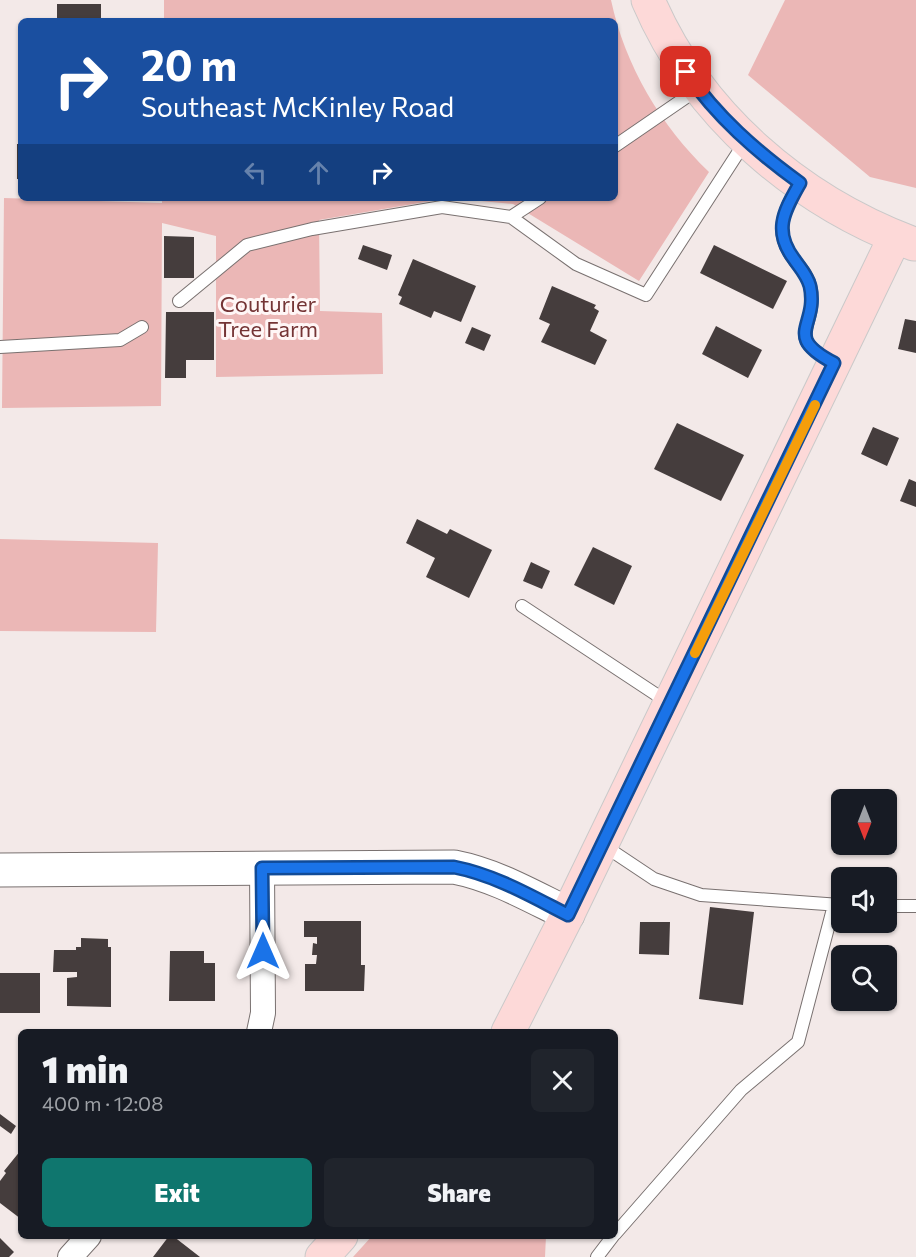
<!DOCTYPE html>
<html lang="en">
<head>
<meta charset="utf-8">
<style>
	:root { --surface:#171b24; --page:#20242c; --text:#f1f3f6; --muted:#9ea1a6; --accent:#0f766e }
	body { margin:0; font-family:Commissioner,sans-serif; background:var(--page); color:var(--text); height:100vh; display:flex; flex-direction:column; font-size:22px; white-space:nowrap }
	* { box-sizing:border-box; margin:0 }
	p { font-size:20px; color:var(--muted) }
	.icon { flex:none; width:33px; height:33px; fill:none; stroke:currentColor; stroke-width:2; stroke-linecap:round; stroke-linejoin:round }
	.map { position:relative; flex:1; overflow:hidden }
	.details { position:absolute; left:18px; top:1029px; width:600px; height:210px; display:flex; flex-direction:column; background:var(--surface); border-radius:9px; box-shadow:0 2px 4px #0004 }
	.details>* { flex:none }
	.banner { position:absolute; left:18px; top:18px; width:600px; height:183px; border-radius:9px; box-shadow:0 2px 4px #0004; background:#1a4fa0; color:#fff; overflow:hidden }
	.needle { width:39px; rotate:180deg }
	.buttons { position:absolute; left:831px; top:789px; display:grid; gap:12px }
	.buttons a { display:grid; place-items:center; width:66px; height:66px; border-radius:9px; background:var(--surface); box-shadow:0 2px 4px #0004; font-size:30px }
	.pin { position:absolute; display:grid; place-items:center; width:51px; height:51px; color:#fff; margin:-26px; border-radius:12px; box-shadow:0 3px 9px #0006 }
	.me { position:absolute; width:66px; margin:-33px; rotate:0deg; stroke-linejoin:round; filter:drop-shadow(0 0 4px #0008) }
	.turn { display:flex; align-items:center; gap:21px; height:126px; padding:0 24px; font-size:27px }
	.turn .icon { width:78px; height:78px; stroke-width:2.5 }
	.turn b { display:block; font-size:42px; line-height:51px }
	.lanes { display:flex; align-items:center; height:57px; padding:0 24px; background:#0003; justify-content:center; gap:30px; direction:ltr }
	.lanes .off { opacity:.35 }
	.round { display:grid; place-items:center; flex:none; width:63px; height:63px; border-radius:9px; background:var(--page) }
	.headline { display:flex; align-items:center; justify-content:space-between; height:102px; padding:0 24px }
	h1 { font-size:36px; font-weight:800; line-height:45px }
	.cta { display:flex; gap:12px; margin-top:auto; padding:12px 24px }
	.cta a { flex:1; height:69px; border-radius:9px; background:var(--accent); color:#fff; font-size:24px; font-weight:800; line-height:69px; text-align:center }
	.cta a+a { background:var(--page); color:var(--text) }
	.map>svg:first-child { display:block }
	.green { fill:#ebb7b6 }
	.building { fill:#453d3d }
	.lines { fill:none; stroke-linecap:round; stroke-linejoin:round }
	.lane-casing { stroke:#797170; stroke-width:14 }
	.street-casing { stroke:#797170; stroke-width:26 }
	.secondary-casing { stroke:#797170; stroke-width:35 }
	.primary-casing { stroke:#cac9c9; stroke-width:35 }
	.lane { stroke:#fff; stroke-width:12 }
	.street { stroke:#fff; stroke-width:24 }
	.secondary { stroke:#fff; stroke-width:33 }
	.primary { stroke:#fdd9d8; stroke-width:33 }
	.route-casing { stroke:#114b97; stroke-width:15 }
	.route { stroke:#1a73e8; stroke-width:10 }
	.slow { stroke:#f59e0b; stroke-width:10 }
	.labels { text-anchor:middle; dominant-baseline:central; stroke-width:6; stroke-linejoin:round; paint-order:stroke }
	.park-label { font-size:22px; fill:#743435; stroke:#fff6f6 }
</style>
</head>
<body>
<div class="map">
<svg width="916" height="1257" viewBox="0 0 916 1257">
	<rect width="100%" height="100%" fill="#f3e9e8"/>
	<path class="green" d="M164 0H611C625 66 661 126 709 172L639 281 513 204 449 198 319 220 320 311 382 313 383 374 216 377V236L162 223 161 406 2 408 4 198 162 203V198H615V21H164Z
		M785 0H916V188L870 177 748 75Z
		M0 539 158 543 156 632 0 631Z
		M372 1236H546L545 1257H353Z"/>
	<path class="building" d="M57 4H101V21H57Z
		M17 144H21V179H17Z
		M164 236 194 237V278H164Z
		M363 245 392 255 387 270 358 259Z
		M714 245 787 281 773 309 700 273Z
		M413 259 476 286 461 322 434 311 431 318 399 304 402 297 398 295Z
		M552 286 596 305 594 308 599 311 590 331 607 340 595 365 541 342 550 324 539 319Z
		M166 312H214V360H186V378H165Z
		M905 319 916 321V353L898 349Z
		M716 326 762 350 748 378 702 354Z
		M472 327 491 335 484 351 465 343Z
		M677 423 744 455 721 501 654 469Z
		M873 427 899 438 887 466 861 454Z
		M909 479 916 482V507L900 501Z
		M417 519 447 534 450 529 492 550 469 598 426 577 435 558 406 543Z
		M593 547 632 566 614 605 574 585Z
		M531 562 550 571 542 589 523 581Z
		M710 907 754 912 743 1005 699 999Z
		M304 921H361V965H365L364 991H305V964H316L317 955H312L313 943 317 944V937H304Z
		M640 922H670L669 955 639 954Z
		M81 938 108 939V947H111V1007L67 1006V978L77 977V972H53L54 950H76V947H81Z
		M170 951H204V963H215V1001H169Z
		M0 973H40V1013H0Z
		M0 1114 16 1126 11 1134 0 1126Z
		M21 1150V1219L0 1203V1181L6 1173 4 1171Z
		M169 1236H173L200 1257H153Z
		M0 1238 14 1252 9 1257H0Z"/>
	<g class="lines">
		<defs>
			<path id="lane" d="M615 146 698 89
				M798 185C783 214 773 233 795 261 803 270 809 278 811 289 817 330 783 336 833 362
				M511 217 576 264 646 295 745 142
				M179 301 247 245 312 229 442 207 511 217 540 198
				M0 347 120 340 142 327
				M522 606 669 703
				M603 845 654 879 701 895 840 905
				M886 906H916
				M615 1234 741 1090 798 1042 834 905
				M597 1257 613 1236"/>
			<path id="street" d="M259 1032 263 1013 262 868
				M70 1257 89 1236"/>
			<path id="secondary" d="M0 870 454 867C495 875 531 896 568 914"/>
			<path id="primary" d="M648 0C697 115 798 201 914 244
				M508 1032 568 914 895 237
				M322 1257 341 1236"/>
		</defs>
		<use href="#lane" class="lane-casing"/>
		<use href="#street" class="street-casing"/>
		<use href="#secondary" class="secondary-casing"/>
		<use href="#primary" class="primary-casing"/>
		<use href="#lane" class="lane"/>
		<use href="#street" class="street"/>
		<use href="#secondary" class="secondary"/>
		<use href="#primary" class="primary"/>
	</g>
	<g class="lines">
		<defs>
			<path id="route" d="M263 951 262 868 454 867C495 875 531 896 568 915L834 363C781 335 819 327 810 286 807 275 800 268 794 259 772 230 785 210 800 183 756 151 717 117 686 72"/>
		</defs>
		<use href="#route" class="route-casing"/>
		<use href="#route" class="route"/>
		<path class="slow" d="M695 653 815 405"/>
	</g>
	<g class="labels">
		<g class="park-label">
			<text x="268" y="303">Couturier<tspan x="268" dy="25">Tree Farm</tspan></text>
		</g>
	</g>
</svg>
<div class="buttons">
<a><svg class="needle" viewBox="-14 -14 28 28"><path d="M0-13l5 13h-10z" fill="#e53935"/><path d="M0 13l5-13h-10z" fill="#9ea1a6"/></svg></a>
<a><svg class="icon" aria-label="sound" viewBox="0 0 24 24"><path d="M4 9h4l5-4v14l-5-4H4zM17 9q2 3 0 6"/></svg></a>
<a><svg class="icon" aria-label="search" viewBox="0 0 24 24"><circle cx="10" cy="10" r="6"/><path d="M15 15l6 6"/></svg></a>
</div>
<div class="pin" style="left:686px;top:72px;background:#d93025"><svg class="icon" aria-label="arrive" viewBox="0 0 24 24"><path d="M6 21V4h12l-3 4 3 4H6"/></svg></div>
<svg class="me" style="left:263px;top:951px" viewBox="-20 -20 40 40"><path d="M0-17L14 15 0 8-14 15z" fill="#1a73e8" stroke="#fff" stroke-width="4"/></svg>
<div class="banner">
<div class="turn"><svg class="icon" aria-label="right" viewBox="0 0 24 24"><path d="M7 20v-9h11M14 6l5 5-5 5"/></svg><div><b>20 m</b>Southeast McKinley Road</div></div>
<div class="lanes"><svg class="icon off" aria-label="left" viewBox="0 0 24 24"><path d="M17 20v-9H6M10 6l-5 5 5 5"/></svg><svg class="icon off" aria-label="ahead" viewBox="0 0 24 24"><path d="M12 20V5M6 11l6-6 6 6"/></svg><svg class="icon" aria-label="right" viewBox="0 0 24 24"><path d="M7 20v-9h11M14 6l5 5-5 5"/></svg></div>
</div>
<section class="details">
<div class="headline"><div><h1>1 min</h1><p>400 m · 12:08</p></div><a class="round"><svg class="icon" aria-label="close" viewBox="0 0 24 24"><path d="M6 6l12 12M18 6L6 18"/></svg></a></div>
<div class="cta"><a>Exit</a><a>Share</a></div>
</section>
</div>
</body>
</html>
